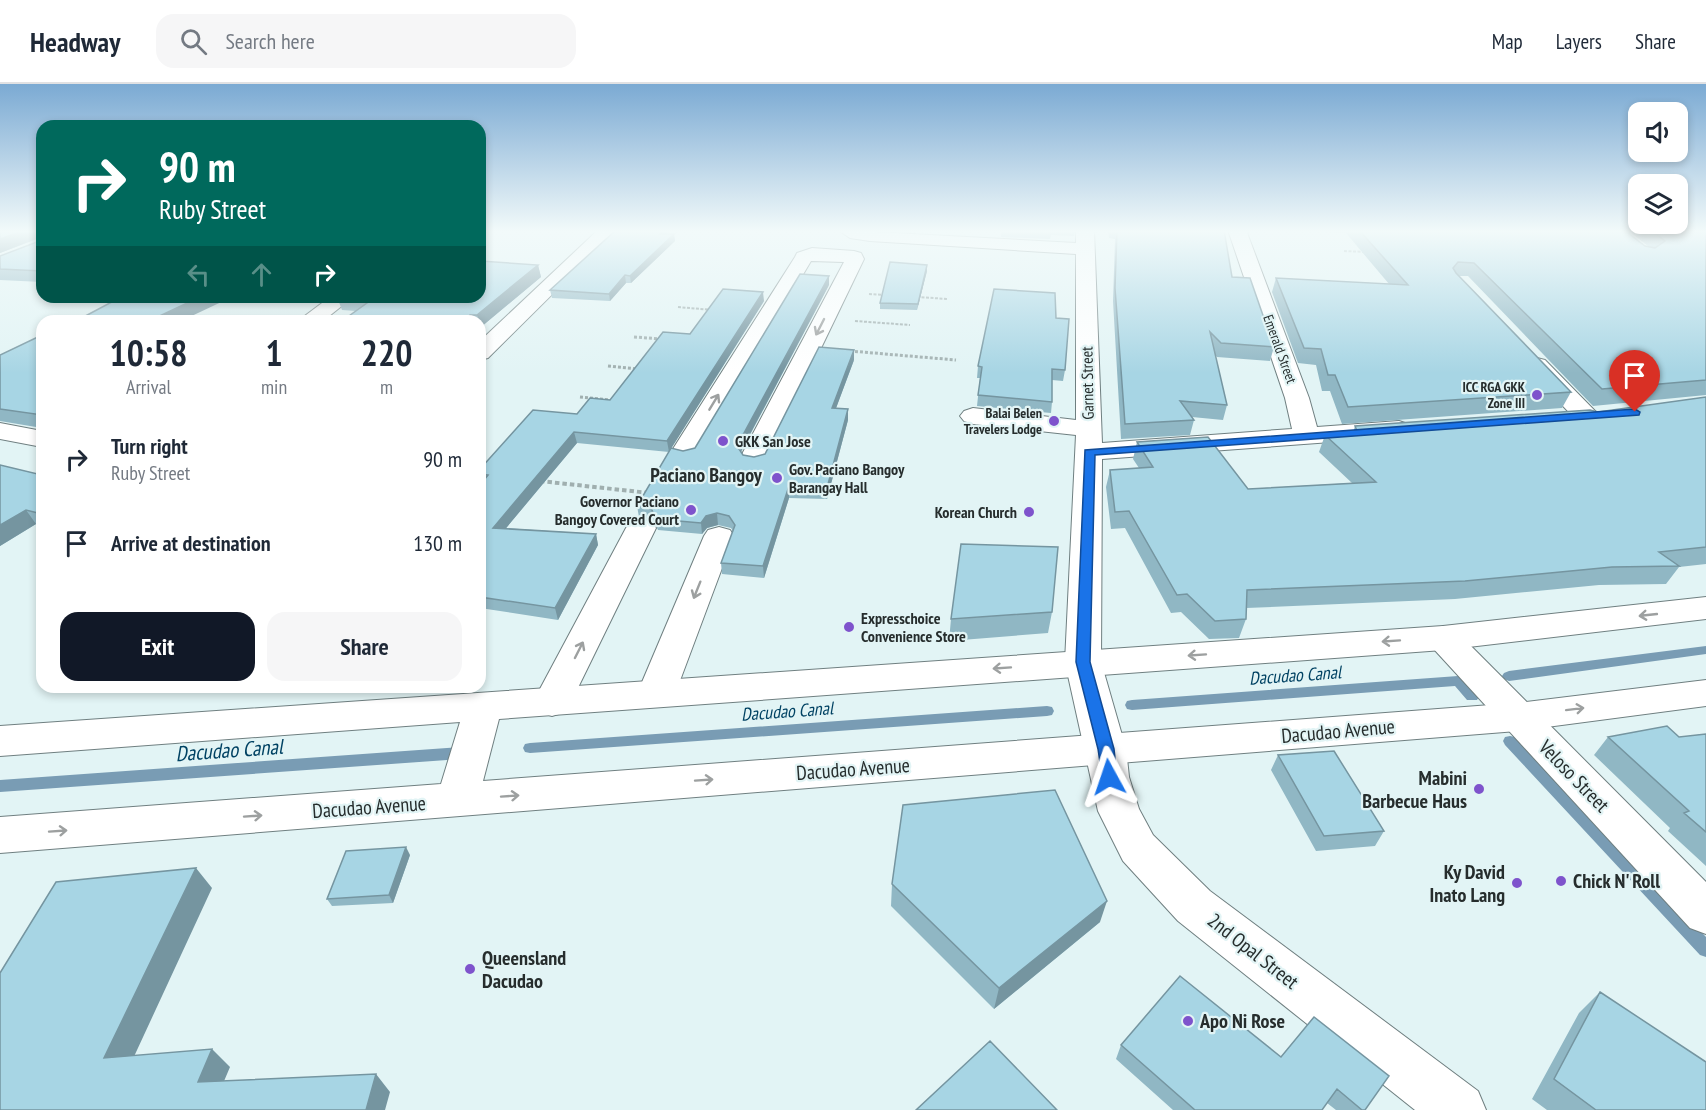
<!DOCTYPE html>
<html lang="en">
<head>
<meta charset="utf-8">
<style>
	:root { --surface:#fff; --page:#f6f6f7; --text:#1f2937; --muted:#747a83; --line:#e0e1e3; --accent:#111827 }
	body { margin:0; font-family:"PT Sans Narrow",sans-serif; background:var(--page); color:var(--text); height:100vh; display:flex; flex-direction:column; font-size:22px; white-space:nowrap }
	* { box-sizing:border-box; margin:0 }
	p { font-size:20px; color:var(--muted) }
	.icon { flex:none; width:33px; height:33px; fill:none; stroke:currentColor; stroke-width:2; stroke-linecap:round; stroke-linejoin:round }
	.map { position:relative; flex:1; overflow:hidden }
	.details { position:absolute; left:36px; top:231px; width:450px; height:378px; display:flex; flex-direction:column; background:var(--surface); border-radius:18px; box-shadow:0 3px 9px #0003 }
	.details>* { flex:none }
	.guide { position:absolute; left:36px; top:36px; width:450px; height:183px; border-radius:18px; box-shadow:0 3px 9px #0003; background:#00695c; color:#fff; overflow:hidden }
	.tools { position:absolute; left:1628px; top:18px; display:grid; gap:12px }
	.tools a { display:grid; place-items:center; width:60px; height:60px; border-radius:12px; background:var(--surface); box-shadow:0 3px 9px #0003; font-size:30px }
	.pin { position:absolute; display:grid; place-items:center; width:51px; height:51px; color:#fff; margin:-62px -26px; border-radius:50% 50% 50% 0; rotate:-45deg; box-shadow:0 0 6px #0007 }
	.pin .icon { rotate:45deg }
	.me { position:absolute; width:66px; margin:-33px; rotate:355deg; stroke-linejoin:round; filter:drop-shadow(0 0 4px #0008) }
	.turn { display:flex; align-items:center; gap:21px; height:126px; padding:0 24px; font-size:27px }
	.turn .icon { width:78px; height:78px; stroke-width:2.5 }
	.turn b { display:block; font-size:42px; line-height:51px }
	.lanes { display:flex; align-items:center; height:57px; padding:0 24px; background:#0003; justify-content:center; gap:30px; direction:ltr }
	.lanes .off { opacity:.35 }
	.eta { display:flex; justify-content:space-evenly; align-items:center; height:102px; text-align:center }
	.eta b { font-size:36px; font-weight:600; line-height:42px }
	.button { display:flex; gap:12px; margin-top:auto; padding:12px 24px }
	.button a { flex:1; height:69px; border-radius:18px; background:var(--accent); color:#fff; font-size:24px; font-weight:600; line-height:69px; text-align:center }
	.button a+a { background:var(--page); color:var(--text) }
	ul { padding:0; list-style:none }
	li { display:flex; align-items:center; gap:18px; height:84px; padding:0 24px }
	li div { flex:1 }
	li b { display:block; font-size:22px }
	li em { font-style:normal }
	header { display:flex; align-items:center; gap:36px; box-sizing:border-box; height:84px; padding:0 30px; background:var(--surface); border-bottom:2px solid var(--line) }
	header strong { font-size:28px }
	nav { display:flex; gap:33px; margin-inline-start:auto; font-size:21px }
	.search { width:420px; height:54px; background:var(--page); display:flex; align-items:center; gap:15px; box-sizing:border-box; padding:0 21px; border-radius:18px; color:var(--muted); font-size:22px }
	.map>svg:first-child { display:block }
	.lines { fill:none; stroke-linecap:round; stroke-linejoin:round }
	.stream { fill:#799cb4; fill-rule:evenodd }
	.minor-casing { stroke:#6f7f80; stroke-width:2 }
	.major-casing { stroke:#6f7f80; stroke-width:2 }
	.path-far2 { stroke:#a0afaf; stroke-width:2; stroke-dasharray:3 1.5; stroke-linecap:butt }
	.path-far1 { stroke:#a0afaf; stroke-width:3; stroke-dasharray:3 2; stroke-linecap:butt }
	.path { stroke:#a0afaf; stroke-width:4; stroke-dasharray:4.5 3; stroke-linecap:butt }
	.minor { fill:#fff; fill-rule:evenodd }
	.major { fill:#fff; fill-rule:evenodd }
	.wall { fill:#90b7c4 }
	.shaded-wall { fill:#7595a0 }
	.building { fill:#a7d5e4; stroke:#7595a0; stroke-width:1.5 }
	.oneway { stroke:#9da0a0 }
	.route { fill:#1a73e8; stroke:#114b97; stroke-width:1.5 }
	.poi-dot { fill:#7e53cc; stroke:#e2f4f5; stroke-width:2 }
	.labels { text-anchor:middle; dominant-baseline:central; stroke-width:4.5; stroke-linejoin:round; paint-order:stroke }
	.far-street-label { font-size:14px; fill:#262d2d; stroke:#e2f4f5 }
	.far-poi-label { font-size:14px; font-weight:bold; fill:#262d2d; stroke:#e2f4f5; text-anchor:end }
	.street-label { font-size:16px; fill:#262d2d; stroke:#e2f4f5 }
	.poi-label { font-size:16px; font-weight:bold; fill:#262d2d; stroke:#e2f4f5; text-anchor:start }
	.water-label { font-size:18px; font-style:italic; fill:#004263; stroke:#e2f4f5 }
	.quarter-label { font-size:20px; font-weight:bold; fill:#262d2d; stroke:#e2f4f5 }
	.near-street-label { font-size:20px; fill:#262d2d; stroke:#e2f4f5 }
	.near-poi-label { font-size:20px; font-weight:bold; fill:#262d2d; stroke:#e2f4f5; text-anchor:start }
	.near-water-label { font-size:21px; font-style:italic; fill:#004263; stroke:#e2f4f5 }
</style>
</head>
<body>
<header>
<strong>Headway</strong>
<div class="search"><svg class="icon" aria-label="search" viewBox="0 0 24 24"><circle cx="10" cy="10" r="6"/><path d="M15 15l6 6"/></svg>Search here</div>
<nav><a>Map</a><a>Layers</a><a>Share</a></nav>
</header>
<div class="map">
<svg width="1706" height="1026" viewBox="0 0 1706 1026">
	<rect width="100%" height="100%" fill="#e2f4f5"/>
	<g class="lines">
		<path class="stream" d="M1706 562V570L1509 597 1504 595 1502 592 1504 589 1509 587Z
			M1458 592 1466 594 1467 598 1479 613 1477 616H1467L1455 602 1132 626 1127 625 1125 621 1127 617 1132 616Z
			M1047 622 1052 623 1054 627 1052 631 1047 632 530 669 525 668 523 664 525 660 530 659Z
			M1510 652 1515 653 1706 853V873L1700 871 1505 661 1503 657 1505 653Z
			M461 663 466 665 468 669 466 673 461 675 0 708V696Z"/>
		<defs>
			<path id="minor" d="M598 146H617L488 274 480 276V257Z
				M838 146 1076 159V146H1094L1102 359 1292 345 1285 314 1228 146H1246L1309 314 1317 343 1399 337 1408 340 1412 345 1408 350 1399 353 1102 375 1101 578 1126 665 1129 693 1139 725 1153 751 1210 807 1478 1007 1486 1026H1415L1178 837 1123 777 1098 727 1065 578 1076 351 973 340 964 337 960 332 964 327 973 324 1076 336V170L870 157 850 154Z
				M812 164 854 167 861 169 864 175 768 374 764 380 754 382 744 380 740 374 844 178 811 177 694 374 684 376 674 374 671 368 795 173 797 169Z
				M330 213H353L323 237H298Z
				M1537 274 1545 276 1597 329 1601 334 1597 339 1588 342 1579 339 1529 286 1525 281 1529 276Z
				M0 339 42 347V363L0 355Z
				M641 435 652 438 656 444 571 618 565 628 552 632 539 628 533 618 626 444 630 438Z
				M719 443 730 446 734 452 675 610 669 619 656 623 643 619 637 610 704 452 708 446Z
				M1443 542 1455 546 1706 798V850L1690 844 1431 562 1426 554 1431 546Z"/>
			<path id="major" d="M1706 513V535L1443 566 499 635 483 697 1517 619 1706 596V622L1517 647 0 769V733L441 700 460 638 0 672V642L1443 542Z"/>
		</defs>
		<use href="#minor" class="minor-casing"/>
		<use href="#major" class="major-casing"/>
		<path class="path-far2" d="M1344 167 1367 168
			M869 210 886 211
			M917 213 948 215
			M678 223 713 226
			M855 237 910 241"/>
		<path class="path-far1" d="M634 253 661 255
			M850 267 956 276
			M608 282 637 285
			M580 313 610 316"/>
		<path class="path" d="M540 397 649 409"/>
		<use href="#minor" class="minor"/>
		<use href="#major" class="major"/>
	</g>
	<path class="wall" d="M0 146H42V198L0 196V172L37 158V155L0 169Z
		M616 146H672L667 150H674L675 157 631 199H626L610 217 552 214 550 206Z
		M1001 146H1075L1074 152 1051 151 1050 155 1001 153Z
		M1108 146H1224L1232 193 1274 263 1270 277 1217 273 1215 271 1227 321 1223 336 1192 333 1194 336 1190 351 1121 355 1113 217 1115 155 1109 154Z
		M1293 146H1624L1645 162 1649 163 1628 146H1706V312V311L1593 322 1468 192H1459L1571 308 1562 324 1342 340 1330 307H1322L1316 281 1298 279 1272 208 1276 194 1389 200 1346 149Z
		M538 181 541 193 481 243 480 237H342L356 227 342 226 337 213Z
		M927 187 917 226 880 225V219Z
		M829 201 741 368 743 371 754 373 765 370 854 276 836 324 848 336 827 415 789 414 764 494 722 490 721 479 733 447 731 444 718 441 707 444 702 450 658 446 653 436 639 433 637 422 669 368 577 359 506 444 596 450 598 461 558 536 480 524V385L577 330 610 316 690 250 764 217 671 364 683 367 695 364Z
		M281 213H327L322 216Z
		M1056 234 1065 286 1063 297 1052 296V318L1051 329 977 322 980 294H977L978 282Z
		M42 251V344L0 337V271Z
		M1706 313V480L1679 483 1666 500 1599 501 1455 515 1246 524V535L1239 554 1209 555 1181 528 1171 529 1125 444 1111 445 1106 403 1110 386 1139 384 1133 375 1137 358 1248 405 1352 399 1319 368 1325 351 1353 349 1355 342 1598 328Z
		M0 381 42 391V442L36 440 0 462Z
		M1052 528 1048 549 949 557 951 535Z
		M1706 650V782L1668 747 1670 744 1594 671 1608 653H1679Z
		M1278 671 1384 747 1375 762 1316 767 1271 686Z
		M410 771 393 819 332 822 327 815Z
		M892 800 1100 838 994 925 891 822Z
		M1600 908 1706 1026H1547L1532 1015 1579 929Z
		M1314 933 1365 1026H1336L1327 1019 1322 1026H1173L1116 975 1121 961 1281 973Z"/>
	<path class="shaded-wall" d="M25 146H37L41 153 0 169V155Z
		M664 146H672L660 156V150Z
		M674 150 675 157 631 199 630 192Z
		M538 181 541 193 481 243 480 237H479L477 231Z
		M927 181V187L917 226 918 220Z
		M625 191 626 199 610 217 609 210Z
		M829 192V201L738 373 737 362Z
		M763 208 764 217 669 368 667 357Z
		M200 213H232L181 237H149Z
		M470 231 472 237H463Z
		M854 266V276L832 335V324Z
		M848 325V336L827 415V404Z
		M574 348 577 359 497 455 493 444Z
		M789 402V414L764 494 763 482Z
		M26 426 36 440 0 462V441Z
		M717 429 718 441 707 444 702 450 701 439 706 432Z
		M596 450 598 461 558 536 555 524Z
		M406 763 410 771 393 819 389 811Z
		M196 784 212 804 125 992 104 974Z
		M1107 817 1100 838 994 925 999 904Z
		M212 965 230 983 216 1016 198 998Z
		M376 990 390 1008 385 1026H366Z"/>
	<path class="building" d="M0 146H25L0 155Z
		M38 146H42V187L0 185V172L37 158Z
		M616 146H664L660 150H674L630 192 625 191 609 210 550 206Z
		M1117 146H1224L1232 193 1250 194 1274 263 1221 259 1210 248 1227 321 1180 317 1194 336 1125 340 1115 204Z
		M1359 146H1624L1645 162 1655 164 1665 157 1651 146H1706V296L1602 305 1474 179 1458 178 1453 184 1456 189 1571 308 1348 323 1335 291H1328L1321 265 1304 264 1276 194 1408 201Z
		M480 177 538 181 477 231H470L463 237H342L371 216 338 213H480Z
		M890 178 927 181 918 220 880 219Z
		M800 190 829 192 737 362 743 371 754 373 765 370 819 263 854 266 832 324 848 325 827 404 789 402 763 482 721 479 735 441 729 432 717 429 706 432 701 439 656 435 651 424 637 422 671 364 683 367 695 364Z
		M723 205 763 208 667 357 574 348 493 444 596 450 555 524 480 513V401L488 391 480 390V385L533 326 577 330 590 314 610 316 663 248 690 250Z
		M994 205 1055 209 1056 234 1069 235 1065 286 1052 285V318L978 311 982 283 978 282Z
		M121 213H200L149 237H76Z
		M42 251V331L0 325V271Z
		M1706 313V463L1659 468 1679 482 1612 483 1465 497 1247 506 1246 535 1215 537 1187 510 1177 511 1129 427 1115 428 1110 386 1153 383 1137 358 1208 353 1248 405 1376 398 1325 351 1358 349 1355 342 1590 326 1598 328Z
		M0 381 42 391V430L26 426 0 441Z
		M961 460 1058 463 1052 528 951 535Z
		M1667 642 1679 653 1706 650V748L1684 729 1689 727 1608 653Z
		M1334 667 1384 747 1324 752 1278 671Z
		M1055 706 1107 817 999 904 892 800 903 721Z
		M406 763 389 811 327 815 346 767Z
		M196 784 104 974 212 965 198 998 376 990 366 1026H0V889L56 798Z
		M1180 892 1281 973 1314 933 1389 992 1365 1026H1362L1337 1005 1322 1026H1195L1121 961Z
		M1600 908 1706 978V1026H1596L1554 995Z
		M990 957 1057 1026H916Z"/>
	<defs><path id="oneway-shaft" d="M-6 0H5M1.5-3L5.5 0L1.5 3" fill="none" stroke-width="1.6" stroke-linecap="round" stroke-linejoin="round" transform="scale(1.5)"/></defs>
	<g class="oneway">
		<use href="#oneway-shaft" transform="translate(820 243) rotate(117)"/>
		<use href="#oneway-shaft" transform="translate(714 318) rotate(-59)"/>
		<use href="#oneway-shaft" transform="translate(697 506) rotate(112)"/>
		<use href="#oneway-shaft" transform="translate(1648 531) rotate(174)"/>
		<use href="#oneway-shaft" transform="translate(1391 557) rotate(176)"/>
		<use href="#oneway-shaft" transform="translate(579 566) rotate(-63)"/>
		<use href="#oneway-shaft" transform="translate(1197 571) rotate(176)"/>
		<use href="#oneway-shaft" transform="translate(1002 584) rotate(176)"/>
		<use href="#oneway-shaft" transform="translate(1575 625) rotate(-7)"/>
		<use href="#oneway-shaft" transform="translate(704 696) rotate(-4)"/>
		<use href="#oneway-shaft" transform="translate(510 712) rotate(-4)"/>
		<use href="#oneway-shaft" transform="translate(253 732) rotate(-4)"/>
		<use href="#oneway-shaft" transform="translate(58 747) rotate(-4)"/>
	</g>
	<linearGradient id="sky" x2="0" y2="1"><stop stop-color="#7baad3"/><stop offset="0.51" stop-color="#f2fafa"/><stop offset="1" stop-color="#f2fafa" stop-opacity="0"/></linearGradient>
	<rect width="1706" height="289" fill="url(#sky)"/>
	<path class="route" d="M1635 325 1640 328 1639 331 1095 371 1090 578 1114 665 1117 693 1115 698H1103L1098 665 1076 578 1085 366Z"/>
	<g class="poi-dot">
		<circle cx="1537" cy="311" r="6"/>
		<circle cx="1054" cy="337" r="6"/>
		<circle cx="723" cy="357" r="6"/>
		<circle cx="777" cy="394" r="6"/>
		<circle cx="691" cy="426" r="6"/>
		<circle cx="1029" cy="428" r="6"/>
		<circle cx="849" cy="543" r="6"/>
		<circle cx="1479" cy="705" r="6"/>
		<circle cx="1561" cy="797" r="6"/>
		<circle cx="1517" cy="799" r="6"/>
		<circle cx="470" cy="885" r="6"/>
		<circle cx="1188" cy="937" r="6"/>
	</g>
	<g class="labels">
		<g class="far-street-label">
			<text transform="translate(1280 265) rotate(70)">Emerald Street</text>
		</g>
		<g class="far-poi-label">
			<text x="1525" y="303">ICC RGA GKK<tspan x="1525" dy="16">Zone III</tspan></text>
			<text x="1042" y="329">Balai Belen<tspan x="1042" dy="16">Travelers Lodge</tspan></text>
		</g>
		<g class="street-label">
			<text transform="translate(1087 299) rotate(-91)">Garnet Street</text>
		</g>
		<g class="poi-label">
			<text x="735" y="357">GKK San Jose</text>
			<text x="789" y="385">Gov. Paciano Bangoy<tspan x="789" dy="18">Barangay Hall</tspan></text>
			<text x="679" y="417" text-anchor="end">Governor Paciano<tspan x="679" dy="18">Bangoy Covered Court</tspan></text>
			<text x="1017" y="428" text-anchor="end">Korean Church</text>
			<text x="861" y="534">Expresschoice<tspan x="861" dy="18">Convenience Store</tspan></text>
		</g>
		<g class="water-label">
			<text transform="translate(1295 591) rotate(-4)">Dacudao Canal</text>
			<text transform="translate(787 627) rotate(-4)">Dacudao Canal</text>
		</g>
		<g class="quarter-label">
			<text x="706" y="391">Paciano Bangoy</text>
		</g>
		<g class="near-street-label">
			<text transform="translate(1338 647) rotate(-5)">Dacudao Avenue</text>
			<text transform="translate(853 685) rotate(-4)">Dacudao Avenue</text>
			<text transform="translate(1574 692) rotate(46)">Veloso Street</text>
			<text transform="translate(369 723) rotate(-4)">Dacudao Avenue</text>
			<text transform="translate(1253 867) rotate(38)">2nd Opal Street</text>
		</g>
		<g class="near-poi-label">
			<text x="1467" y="694" text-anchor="end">Mabini<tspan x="1467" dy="23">Barbecue Haus</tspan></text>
			<text x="1505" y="788" text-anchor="end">Ky David<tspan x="1505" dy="23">Inato Lang</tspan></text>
			<text x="1573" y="797">Chick N' Roll</text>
			<text x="482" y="874">Queensland<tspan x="482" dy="23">Dacudao</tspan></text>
			<text x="1200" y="937">Apo Ni Rose</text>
		</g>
		<g class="near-water-label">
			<text transform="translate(229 666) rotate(-4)">Dacudao Canal</text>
		</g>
	</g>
</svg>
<div class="tools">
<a><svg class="icon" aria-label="sound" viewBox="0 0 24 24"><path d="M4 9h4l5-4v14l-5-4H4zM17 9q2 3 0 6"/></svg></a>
<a><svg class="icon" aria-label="layers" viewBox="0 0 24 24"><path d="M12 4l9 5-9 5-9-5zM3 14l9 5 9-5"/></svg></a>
</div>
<div class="pin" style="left:1635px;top:328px;background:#d93025"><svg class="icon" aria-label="arrive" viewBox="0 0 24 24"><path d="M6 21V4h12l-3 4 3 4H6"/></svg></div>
<svg class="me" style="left:1109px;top:693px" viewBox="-20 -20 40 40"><path d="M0-17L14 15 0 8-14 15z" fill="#1a73e8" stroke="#fff" stroke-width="4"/></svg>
<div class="guide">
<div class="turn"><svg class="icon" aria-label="right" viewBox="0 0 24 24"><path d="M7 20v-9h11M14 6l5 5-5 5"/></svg><div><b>90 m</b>Ruby Street</div></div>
<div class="lanes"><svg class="icon off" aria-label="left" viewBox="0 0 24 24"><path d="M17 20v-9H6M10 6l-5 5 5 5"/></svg><svg class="icon off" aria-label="ahead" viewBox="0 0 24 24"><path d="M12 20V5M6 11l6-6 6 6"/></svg><svg class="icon" aria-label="right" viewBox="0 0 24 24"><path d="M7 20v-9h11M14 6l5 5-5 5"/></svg></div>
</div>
<section class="details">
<div class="eta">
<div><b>10:58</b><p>Arrival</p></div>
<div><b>1</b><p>min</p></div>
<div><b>220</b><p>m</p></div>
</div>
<ul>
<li><svg class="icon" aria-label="right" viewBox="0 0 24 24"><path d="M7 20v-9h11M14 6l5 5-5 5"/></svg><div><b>Turn right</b><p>Ruby Street</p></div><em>90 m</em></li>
<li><svg class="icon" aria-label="arrive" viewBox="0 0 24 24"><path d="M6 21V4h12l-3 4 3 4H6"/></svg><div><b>Arrive at destination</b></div><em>130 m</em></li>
</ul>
<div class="button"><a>Exit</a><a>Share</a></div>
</section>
</div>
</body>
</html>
